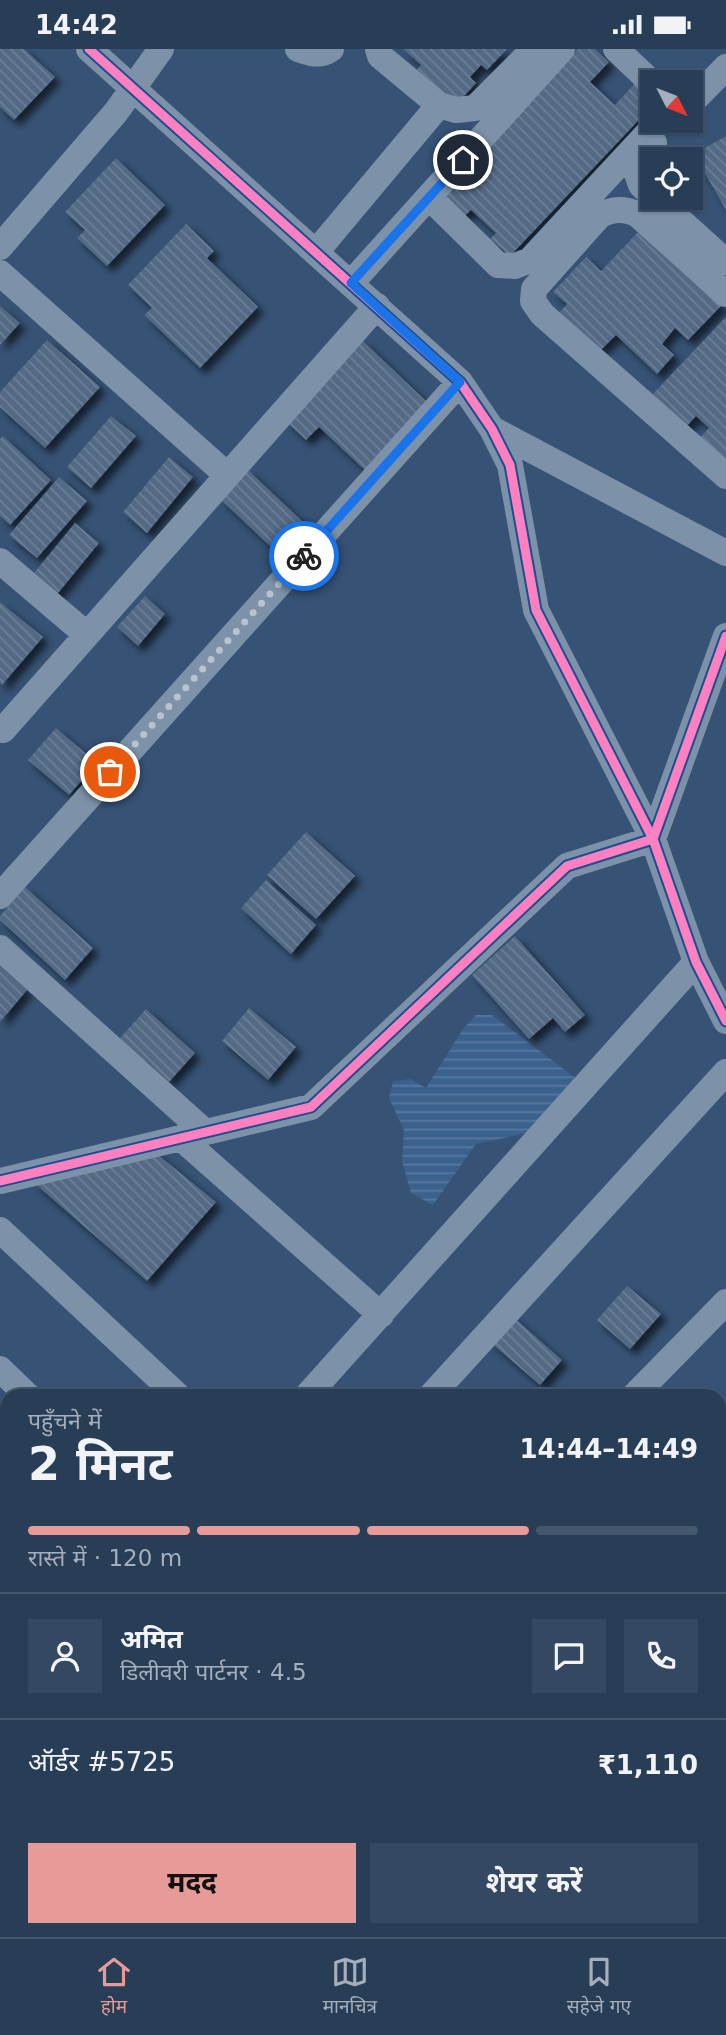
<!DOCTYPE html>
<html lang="hi">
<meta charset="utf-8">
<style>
:root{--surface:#283e57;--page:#344961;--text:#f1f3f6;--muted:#a5aeba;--line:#44576d;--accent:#e69b98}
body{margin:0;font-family:"DejaVu Sans","Noto Sans Devanagari",sans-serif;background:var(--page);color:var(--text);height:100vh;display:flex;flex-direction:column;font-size:26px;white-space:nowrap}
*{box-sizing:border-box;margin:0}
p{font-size:23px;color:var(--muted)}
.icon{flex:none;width:38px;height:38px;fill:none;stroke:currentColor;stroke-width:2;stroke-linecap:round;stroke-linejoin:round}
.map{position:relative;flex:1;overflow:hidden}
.drawer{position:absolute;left:0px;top:1340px;width:726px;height:548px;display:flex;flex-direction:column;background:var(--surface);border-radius:21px 21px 0 0;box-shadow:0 2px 5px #0004,0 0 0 2px var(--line)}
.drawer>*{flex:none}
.needle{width:46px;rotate:132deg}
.buttons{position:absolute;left:640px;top:21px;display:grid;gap:14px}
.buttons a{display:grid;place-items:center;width:63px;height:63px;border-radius:0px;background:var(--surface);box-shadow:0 2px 5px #0004,0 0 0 2px var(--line);font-size:35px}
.pin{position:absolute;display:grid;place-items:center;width:60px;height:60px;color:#fff;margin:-30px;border:4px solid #fff;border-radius:50%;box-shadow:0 2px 7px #0007}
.courier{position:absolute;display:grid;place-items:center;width:70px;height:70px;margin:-35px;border:5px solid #1a73e8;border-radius:50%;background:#fff;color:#222;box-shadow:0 2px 9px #0007}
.head em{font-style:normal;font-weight:700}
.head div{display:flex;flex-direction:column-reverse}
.head{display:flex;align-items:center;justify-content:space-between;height:119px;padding:0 28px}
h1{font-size:46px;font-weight:700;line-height:52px}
.bar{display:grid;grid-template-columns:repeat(4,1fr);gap:10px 7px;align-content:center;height:84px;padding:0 28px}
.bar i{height:9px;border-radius:5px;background:var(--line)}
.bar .active{background:var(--accent)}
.bar p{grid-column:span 4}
.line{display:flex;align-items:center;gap:18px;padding:0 28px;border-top:2px solid var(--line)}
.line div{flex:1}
.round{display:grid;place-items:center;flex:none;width:74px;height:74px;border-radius:0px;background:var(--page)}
.cta{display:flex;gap:14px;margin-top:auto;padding:14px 28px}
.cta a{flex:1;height:80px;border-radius:0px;background:var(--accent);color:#111;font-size:28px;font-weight:700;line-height:80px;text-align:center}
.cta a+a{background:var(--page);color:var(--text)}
.status{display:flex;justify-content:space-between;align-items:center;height:49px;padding:0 35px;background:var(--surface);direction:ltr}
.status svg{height:19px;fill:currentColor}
.tabs{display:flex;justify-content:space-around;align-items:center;height:98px;border-top:2px solid var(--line);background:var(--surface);font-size:19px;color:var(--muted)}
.tabs a{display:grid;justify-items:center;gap:4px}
.tabs .active{color:var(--accent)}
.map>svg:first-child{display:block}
</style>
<div class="status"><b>14:42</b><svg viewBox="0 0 49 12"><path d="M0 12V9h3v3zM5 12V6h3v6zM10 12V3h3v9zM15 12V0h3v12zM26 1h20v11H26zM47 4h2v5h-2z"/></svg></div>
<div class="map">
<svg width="726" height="1888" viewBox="0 0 726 1888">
<defs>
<pattern id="water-rules" width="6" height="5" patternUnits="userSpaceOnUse" patternTransform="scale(1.75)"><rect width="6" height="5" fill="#3b618d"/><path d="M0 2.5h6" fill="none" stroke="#58799e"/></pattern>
<pattern id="building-back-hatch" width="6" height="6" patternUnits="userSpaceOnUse" patternTransform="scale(1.75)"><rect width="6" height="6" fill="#526984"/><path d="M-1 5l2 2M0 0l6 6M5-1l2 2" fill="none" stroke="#6c8096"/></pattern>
<filter id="shadow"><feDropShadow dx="6" dy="6" stdDeviation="3.5" flood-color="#0009"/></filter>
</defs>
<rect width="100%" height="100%" fill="#365274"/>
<path fill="url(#water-rules)" d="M476 966H492L585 1036 527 1084 476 1095 433 1156 411 1144 402 1112 404 1081 389 1049 393 1032 410 1030 426 1039 463 980Z"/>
<path fill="url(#building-back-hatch)" filter="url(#shadow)" d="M0 0H24L55 28 14 71 0 58Z
M403 0H507L487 21 481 16 470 28 476 34 454 58 415 23 421 16Z
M578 0H595L609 13 590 33 615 56 639 30 653 43V56L510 207 490 190 496 184 471 161 462 169 442 151Z
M726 87V161L694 105Z
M116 109 165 156 107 217 77 189 85 181 65 163Z
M186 175 214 202 207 209 258 258 200 319 144 266 152 259 128 236Z
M641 180 722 256 688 291 675 279 662 295 674 306 657 325 616 286 600 302 559 264 567 255 553 243 586 208 601 222Z
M0 257 20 274 0 296Z
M726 268V419L697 392 709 379 696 367 684 380 650 348Z
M47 291 100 338 45 399 0 358V343Z
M362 291 430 356 367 423 319 378 306 391 286 372Z
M111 367 136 387 91 439 67 418Z
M3 387 51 431 10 476 0 467V390Z
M169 408 193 428 147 484 123 463Z
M248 421 317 486 289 515 220 450Z
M59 428 87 452 37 509 9 486Z
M75 474 99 494 54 549 30 529Z
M145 547 165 565 138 597 117 578Z
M0 553 43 588 2 636 0 634Z
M56 679 97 714 69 746 28 711Z
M306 783 355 827 316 870 267 826Z
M266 831 316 876 291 905 241 859Z
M25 838 93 899 65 931 0 871V867Z
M515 887 585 966 565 983 553 969 529 990 472 926Z
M0 917 27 941 0 973Z
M249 959 296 998 268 1031 222 992Z
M146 960 195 1004 169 1033 146 1012 139 1021 113 997Z
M152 1101 216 1153 147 1232 33 1133Z
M627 1237 661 1265 630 1300 597 1271Z
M511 1266 562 1311 540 1336 489 1292Z
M495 1881H556L550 1888H503Z"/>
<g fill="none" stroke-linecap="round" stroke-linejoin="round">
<path stroke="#7d92a8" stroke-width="26" d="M89 0 460 333 492 380 510 416 536 561 653 790 696 913 726 972
M298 0C309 4 320 8 331 0
M378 0 380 7 439 56 456 61 475 59 534 0
M616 0 653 35
M691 54 726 18
M653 147 641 136 636 122 642 106 654 94
M429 148 498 216 515 217 530 211 659 72
M655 149 726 213
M0 198 116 63 161 0
M316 203 439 56
M0 224 227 426
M351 234 562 0
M726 245 637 165C623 159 614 160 600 166L534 240 533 252 542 265 726 427
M492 380 726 504
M0 512 86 585
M3 681 377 257
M0 847 460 333
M0 899 205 1083
M181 1089 381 1266
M0 1132 311 1058 567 817 653 790 726 587
M0 1181 177 1346
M0 1320 29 1348
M306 1348 696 913
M430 1348 726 1023
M633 1348 726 1253
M719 1381 726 1374
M0 1485 7 1477
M719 1593 726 1585
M0 1628 7 1634
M0 1679 7 1672
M0 1816 7 1808
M719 1816 726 1809
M591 1881 598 1888
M125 1888 131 1881
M338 1888 344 1881
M564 1888 570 1881
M652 1888 659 1881"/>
<g stroke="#1b4f8f" stroke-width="13">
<path id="cycleway" d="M89 0 460 333 492 380 510 416 536 561 653 790 696 913 726 972
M0 1132 311 1058 567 817 653 790 726 587"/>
</g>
<use href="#cycleway" stroke="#ff80c0" stroke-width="9"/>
</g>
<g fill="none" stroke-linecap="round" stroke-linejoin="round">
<path stroke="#b9c2ce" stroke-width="7" stroke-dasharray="0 12.6" d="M110 723 304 507"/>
<path stroke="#1a73e8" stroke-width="9" d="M304 507 460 333 351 234 463 111"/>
</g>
</svg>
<div class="buttons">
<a><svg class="needle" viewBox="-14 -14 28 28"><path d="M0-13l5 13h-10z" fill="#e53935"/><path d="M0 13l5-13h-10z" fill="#a5aeba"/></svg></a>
<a><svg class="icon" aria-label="locate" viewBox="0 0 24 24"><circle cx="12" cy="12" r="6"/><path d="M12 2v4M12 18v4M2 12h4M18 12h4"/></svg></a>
</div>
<div class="pin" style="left:110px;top:723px;background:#ea580c"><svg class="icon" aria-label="bag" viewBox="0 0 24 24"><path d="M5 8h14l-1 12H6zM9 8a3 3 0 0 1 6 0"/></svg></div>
<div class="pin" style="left:463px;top:111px;background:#1f2937"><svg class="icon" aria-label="home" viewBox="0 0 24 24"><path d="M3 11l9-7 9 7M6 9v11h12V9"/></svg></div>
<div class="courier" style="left:304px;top:507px"><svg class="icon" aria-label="bike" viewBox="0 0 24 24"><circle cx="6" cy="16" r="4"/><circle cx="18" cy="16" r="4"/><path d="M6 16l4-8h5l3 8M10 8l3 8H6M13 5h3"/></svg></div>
<section class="drawer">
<div class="head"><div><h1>2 मिनट</h1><p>पहुँचने में</p></div><em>14:44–14:49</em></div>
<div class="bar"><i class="active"></i><i class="active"></i><i class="active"></i><i></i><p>रास्ते में · 120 m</p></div>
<div class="line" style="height:126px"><a class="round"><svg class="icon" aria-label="person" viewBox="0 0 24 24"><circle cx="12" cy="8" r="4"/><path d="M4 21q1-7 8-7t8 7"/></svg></a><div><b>अमित</b><p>डिलीवरी पार्टनर · 4.5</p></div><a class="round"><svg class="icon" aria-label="chat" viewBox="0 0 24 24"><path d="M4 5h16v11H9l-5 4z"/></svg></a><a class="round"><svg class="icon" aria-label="phone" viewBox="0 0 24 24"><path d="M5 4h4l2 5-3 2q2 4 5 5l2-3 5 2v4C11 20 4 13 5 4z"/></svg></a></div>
<div class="line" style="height:91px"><div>ऑर्डर #5725</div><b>₹1,110</b></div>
<div class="cta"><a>मदद</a><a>शेयर करें</a></div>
</section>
</div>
<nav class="tabs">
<a class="active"><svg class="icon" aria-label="home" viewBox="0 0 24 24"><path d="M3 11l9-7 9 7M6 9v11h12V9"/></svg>होम</a>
<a><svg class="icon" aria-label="map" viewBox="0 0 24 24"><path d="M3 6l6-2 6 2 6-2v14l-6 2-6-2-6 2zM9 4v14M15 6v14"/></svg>मानचित्र</a>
<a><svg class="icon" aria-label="saved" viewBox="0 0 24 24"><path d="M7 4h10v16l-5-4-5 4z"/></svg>सहेजे गए</a>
</nav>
